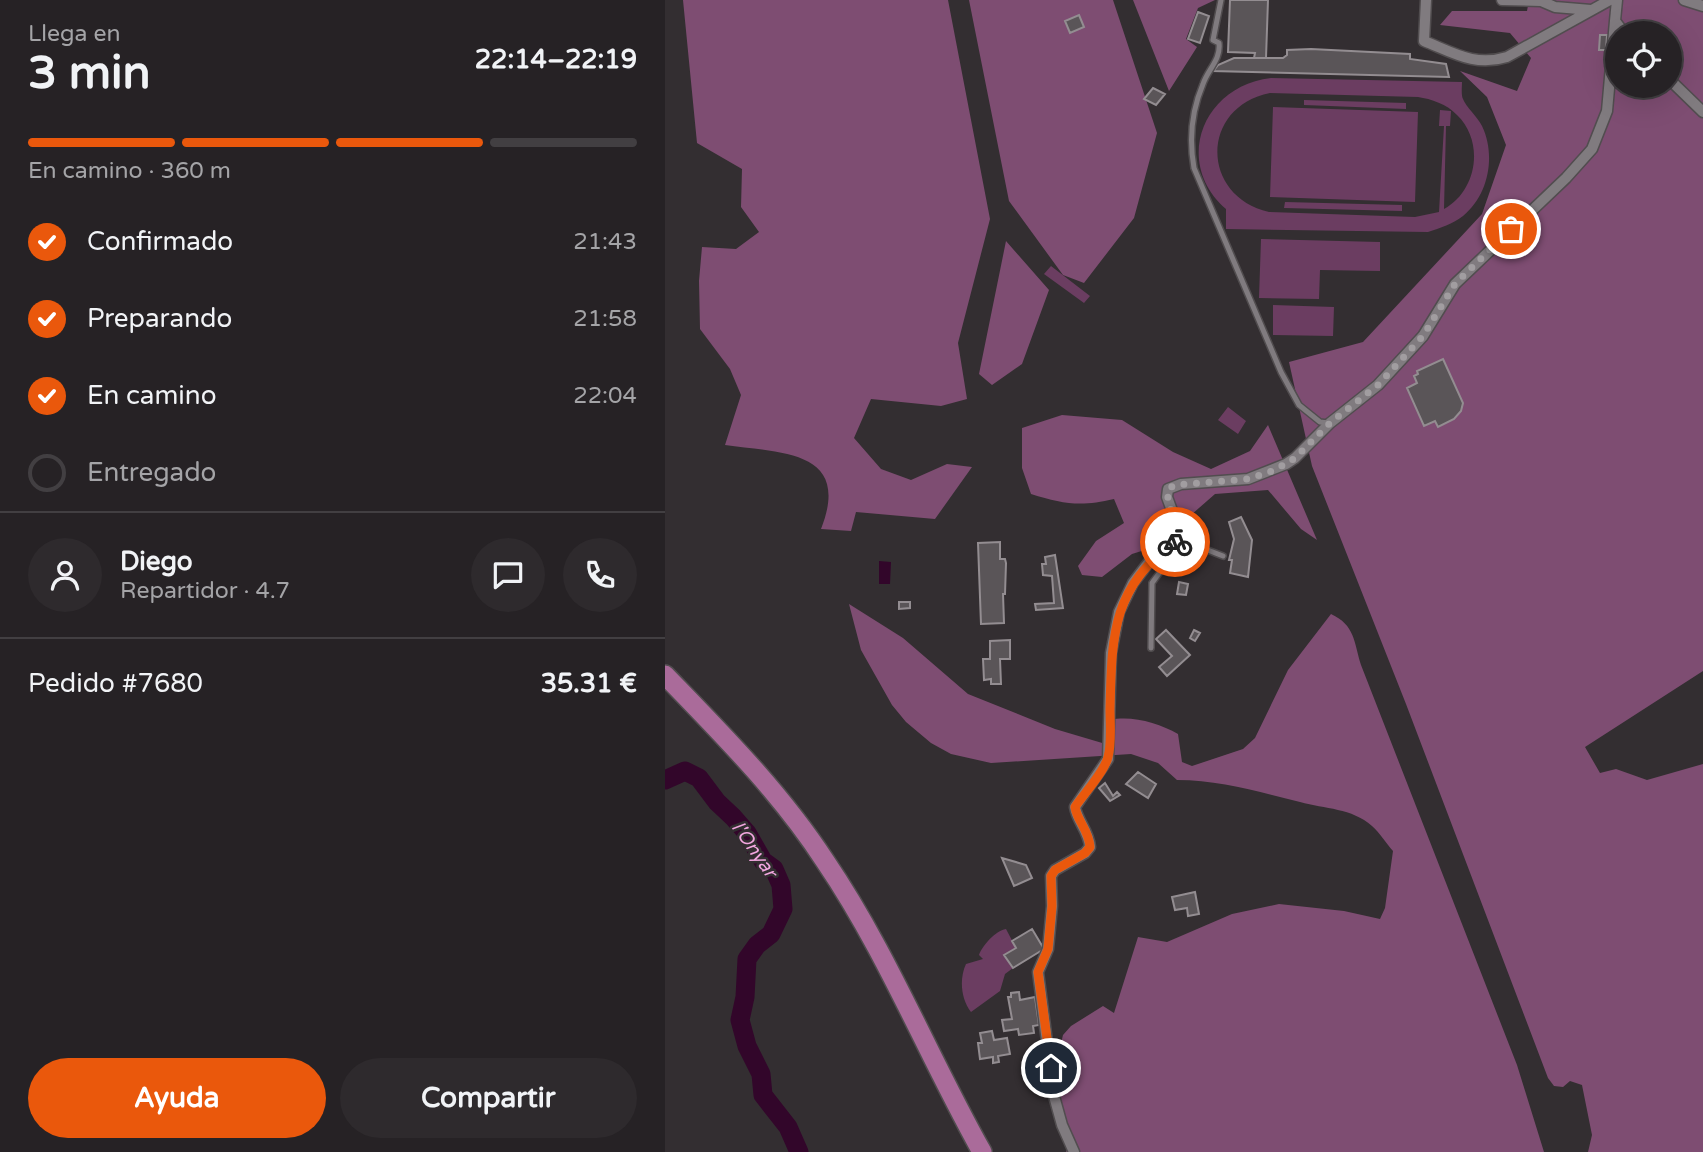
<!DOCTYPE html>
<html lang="es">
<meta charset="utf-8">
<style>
:root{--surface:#262225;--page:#2e2a2d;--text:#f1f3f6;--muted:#a4a4a7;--line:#423f42;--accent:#ea580c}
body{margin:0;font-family:"Varela Round",sans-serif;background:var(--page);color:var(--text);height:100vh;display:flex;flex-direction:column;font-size:26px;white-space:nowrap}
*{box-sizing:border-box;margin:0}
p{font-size:23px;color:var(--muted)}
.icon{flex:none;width:38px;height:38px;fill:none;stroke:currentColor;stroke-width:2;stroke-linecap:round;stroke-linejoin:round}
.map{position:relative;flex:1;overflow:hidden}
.details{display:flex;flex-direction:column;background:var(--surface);width:665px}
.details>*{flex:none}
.buttons{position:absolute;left:940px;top:21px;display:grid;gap:14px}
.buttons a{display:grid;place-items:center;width:77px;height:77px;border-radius:50%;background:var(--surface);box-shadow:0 7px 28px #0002,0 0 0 2px var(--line);font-size:35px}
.pin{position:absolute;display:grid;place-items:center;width:60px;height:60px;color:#fff;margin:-30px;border:4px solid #fff;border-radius:50%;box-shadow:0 2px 7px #0007}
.courier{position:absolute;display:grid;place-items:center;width:70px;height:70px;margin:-35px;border:5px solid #ea580c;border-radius:50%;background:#fff;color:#222;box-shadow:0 2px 9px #0007}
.overview em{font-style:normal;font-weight:700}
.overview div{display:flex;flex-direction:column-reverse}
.overview{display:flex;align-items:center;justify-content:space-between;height:119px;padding:0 28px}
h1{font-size:46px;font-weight:700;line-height:52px}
.bar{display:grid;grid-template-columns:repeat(4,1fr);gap:10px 7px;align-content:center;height:84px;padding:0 28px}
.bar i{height:9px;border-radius:5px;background:var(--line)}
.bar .current{background:var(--accent)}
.bar p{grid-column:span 4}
.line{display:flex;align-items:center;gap:18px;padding:0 28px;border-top:2px solid var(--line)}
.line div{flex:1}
.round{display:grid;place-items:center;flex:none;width:74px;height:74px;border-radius:37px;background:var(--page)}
ol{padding:0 28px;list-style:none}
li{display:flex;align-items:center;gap:21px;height:77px}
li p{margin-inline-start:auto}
li .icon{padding:7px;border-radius:50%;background:var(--accent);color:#fff;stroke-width:4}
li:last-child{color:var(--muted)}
li i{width:38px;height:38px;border:4px solid var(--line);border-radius:50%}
.action{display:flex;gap:14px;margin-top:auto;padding:14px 28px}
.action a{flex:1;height:80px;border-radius:42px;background:var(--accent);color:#fff;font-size:28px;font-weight:700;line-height:80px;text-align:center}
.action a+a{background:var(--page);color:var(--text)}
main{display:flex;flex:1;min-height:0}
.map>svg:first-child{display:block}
</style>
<main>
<section class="details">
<div class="overview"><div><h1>3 min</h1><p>Llega en</p></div><em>22:14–22:19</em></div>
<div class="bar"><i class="current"></i><i class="current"></i><i class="current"></i><i></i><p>En camino · 360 m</p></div>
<ol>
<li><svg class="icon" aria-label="check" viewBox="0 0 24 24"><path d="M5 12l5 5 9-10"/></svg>Confirmado<p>21:43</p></li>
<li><svg class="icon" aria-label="check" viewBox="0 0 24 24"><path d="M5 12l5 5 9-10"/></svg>Preparando<p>21:58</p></li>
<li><svg class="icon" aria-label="check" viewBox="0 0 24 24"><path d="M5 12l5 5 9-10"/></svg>En camino<p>22:04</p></li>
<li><i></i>Entregado</li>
</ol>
<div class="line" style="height:126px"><a class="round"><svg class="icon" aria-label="person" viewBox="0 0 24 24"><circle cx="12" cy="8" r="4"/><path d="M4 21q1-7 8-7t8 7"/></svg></a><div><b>Diego</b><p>Repartidor · 4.7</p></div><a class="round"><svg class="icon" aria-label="chat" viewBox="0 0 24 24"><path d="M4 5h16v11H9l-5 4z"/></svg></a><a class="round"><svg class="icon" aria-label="phone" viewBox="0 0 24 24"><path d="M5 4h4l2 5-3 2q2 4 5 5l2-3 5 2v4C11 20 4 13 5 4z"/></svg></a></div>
<div class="line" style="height:91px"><div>Pedido #7680</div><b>35.31 €</b></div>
<div class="action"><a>Ayuda</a><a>Compartir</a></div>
</section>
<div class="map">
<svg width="1038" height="1152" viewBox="0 0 1038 1152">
<rect width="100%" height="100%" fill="#332e31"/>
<path fill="#6b3d61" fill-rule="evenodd" d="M606 78 797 82C797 87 796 95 798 99 801 107 812 116 817 126 831 155 824 195 798 216 788 224 775 228 763 232L561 229V209C508 163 537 86 606 78ZM605 93 753 97C766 99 782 104 792 115 820 142 812 191 779 209L781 126H785L786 111 775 110 774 126H779L774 212 750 217 604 212C535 196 535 107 605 93Z
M639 100 741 103V109L639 105Z
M608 107 753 112 750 202 605 197Z
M620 202 737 205V211L619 208Z
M596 239 715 242V271L655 270 654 299 594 298Z
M386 266 425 296 419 303 379 274Z
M608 305 669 307 668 336 608 335Z
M563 407 581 421 573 434 553 420Z
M341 929 351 948 340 955 348 968 340 974 335 991 306 1012C296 999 294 979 301 964L318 959 314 955C318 945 330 931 341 929Z"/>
<path fill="#7e4d72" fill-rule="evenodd" d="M18 0H283L325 219 293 343 302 399 276 406 206 399 189 438 216 469 246 480 282 464 307 467 270 519 191 512 186 531 156 529C187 450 116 453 60 445L76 395 65 369 35 329 34 281 37 247 71 249 94 232 76 207 77 169 32 143Z
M304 0H448L492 133 469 218 419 283 398 275 344 201Z
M468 0H550L533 8 521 39 532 47 504 91Z
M864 0H1038V671L920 747 935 773 951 769 982 780 1038 764V1152H923L927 1135 917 1085 905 1081 898 1087 889 1086 883 1078 741 704 647 466 624 362 698 342 817 214 841 145 822 97 795 71 852 91 866 58 845 33 775 25 787 11H862ZM952 33H1004V86H952Z
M341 241 384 290 357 364 327 385 314 374Z
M397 415 457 420 508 452 546 469 585 451 603 425 652 540 636 529 603 490 550 494 502 536 483 549 467 554 437 577 417 575 413 566 431 541 459 523 449 499C416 507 398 504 366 494L357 468V428Z
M184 604 238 638 303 694 390 729 444 745 445 720C466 715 494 723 513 734L517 762 527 766 578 749 590 738 623 670 666 614C690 625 689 642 696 665L852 1065 879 1152H401L405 1143 389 1096 395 1047 398 1035 406 1026 438 1006 449 1013 473 937 502 942 567 914 614 904 679 911 715 919 720 908 728 851C721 843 715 833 707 826 687 808 660 809 635 802 594 792 555 780 512 780L493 763 466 754 326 763 286 754 266 743 241 722 227 705 196 650Z"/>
<path fill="#32062a" d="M214 561 226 562 225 584H214Z"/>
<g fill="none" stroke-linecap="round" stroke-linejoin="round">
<path stroke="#32062a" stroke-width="19" d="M0 780 20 771 34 778 52 802 68 817 82 833 98 861 109 869 116 885 118 909 106 934 92 945 82 959 80 997 75 1020 82 1046 96 1074 98 1095 123 1127 134 1152"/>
</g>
<path fill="#5a5558" stroke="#938d91" stroke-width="2" d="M565 0H603L601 58H589L590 53 563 52Z
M533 12 544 16 535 43 523 39Z
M414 15 419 27 405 33 400 21Z
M935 35H942L941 50H934Z
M646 49 745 54V59L781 64 784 77 548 71 553 65 569 58H618L622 55V50Z
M488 88 500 94 491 105 479 99Z
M778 359 798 403 796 411 789 419 773 427 770 421 759 426 742 388 752 383 749 376 753 374 752 371Z
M576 517 587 540 583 577 565 573 567 560H564L569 539 564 522Z
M335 542V559H340L341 563 340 594H338L339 623 316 624 313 543Z
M390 555 398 608 371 610 370 604 389 603 387 576 378 575 377 564H381L380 557Z
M514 582 523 584 521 595 512 594Z
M234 602H245V608L234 609Z
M501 630 525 655 502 676 494 667 507 656 491 639Z
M529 630 535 633 530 641 525 638Z
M345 640V659H335L336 684H326V679L319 680 318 659H325V641Z
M473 772 491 784 483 798 461 784Z
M440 783 448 796 452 792 455 795 445 801 434 788Z
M337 858 361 865 367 878 349 886Z
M530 892 534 914 523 916 522 908 510 910 507 897Z
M367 929 379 949 348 968 339 955 351 948 347 941Z
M354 992 355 1000 370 997 374 1025 368 1026 369 1033 354 1035 353 1029 339 1031 337 1020 347 1019 343 997H346V993Z
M327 1031 329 1040 342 1038 345 1054 333 1056 334 1062 328 1063V1057L315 1059 313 1043H317L315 1033Z"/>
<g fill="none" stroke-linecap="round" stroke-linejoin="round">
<g stroke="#514d4f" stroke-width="8">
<path id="lane" d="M556 0 548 40 554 43C556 60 543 69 538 84 527 110 524 140 529 168L616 372 634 405 655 422 663 423
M517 540 558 556
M486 648 487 583 517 542"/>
</g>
<g stroke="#514d4f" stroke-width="13">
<path id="street" d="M761 0 759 41C789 53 810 67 842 57L945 0
M837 0 876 1 890 7 926 10
M952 0 950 21 959 33
M1019 0 1038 6
M1004 79 1038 112
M409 1152 397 1125 389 1096 373 972 383 949 387 906 386 876 390 870 420 853 425 847C424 831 412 821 410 807L443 759 446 653 454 612 468 583 487 558 517 538 502 497 503 489 516 484 583 479 621 464 630 458 665 423 713 385 758 336 790 284 901 178 927 149 942 111 950 21"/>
</g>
<g stroke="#514d4f" stroke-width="22">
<path id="highway" d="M0 675C57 734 115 792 160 861 222 952 263 1056 317 1152"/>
</g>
<use href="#lane" stroke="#807b7f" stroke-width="5"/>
<use href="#street" stroke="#807b7f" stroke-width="10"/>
<use href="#highway" stroke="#aa6b9a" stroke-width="19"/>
</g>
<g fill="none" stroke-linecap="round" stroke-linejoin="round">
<path stroke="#a19da0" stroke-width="7" stroke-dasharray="0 12.6" d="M510 542 517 535C511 520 501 506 503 489L510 485 583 479 610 470 630 458 665 423 713 385 758 336 790 284 846 229"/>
<path stroke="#ea580c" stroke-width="9" d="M386 1068 373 972 383 949 387 906 386 876 390 870 420 853 425 847C424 830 412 821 410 807 419 794 440 771 443 757 447 743 445 724 445 709 447 638 446 587 510 542"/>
</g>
<g text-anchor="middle" stroke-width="5" stroke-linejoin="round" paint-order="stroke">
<g font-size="19" font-style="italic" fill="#f2a6df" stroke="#332e31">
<text transform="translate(90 849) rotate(55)" y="7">l'Onyar</text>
</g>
</g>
</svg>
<div class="buttons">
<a><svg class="icon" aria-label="locate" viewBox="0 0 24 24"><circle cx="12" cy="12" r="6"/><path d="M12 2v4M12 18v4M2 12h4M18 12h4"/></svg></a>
</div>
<div class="pin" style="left:846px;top:229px;background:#ea580c"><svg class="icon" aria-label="bag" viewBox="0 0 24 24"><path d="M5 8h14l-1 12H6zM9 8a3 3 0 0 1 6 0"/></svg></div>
<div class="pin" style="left:386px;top:1068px;background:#1f2937"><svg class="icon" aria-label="home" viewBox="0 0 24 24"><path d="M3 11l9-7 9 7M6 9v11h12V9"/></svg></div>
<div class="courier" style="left:510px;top:542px"><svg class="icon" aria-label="bike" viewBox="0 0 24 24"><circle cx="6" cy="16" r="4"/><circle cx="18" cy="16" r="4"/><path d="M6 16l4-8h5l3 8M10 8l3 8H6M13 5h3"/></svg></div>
</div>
</main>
